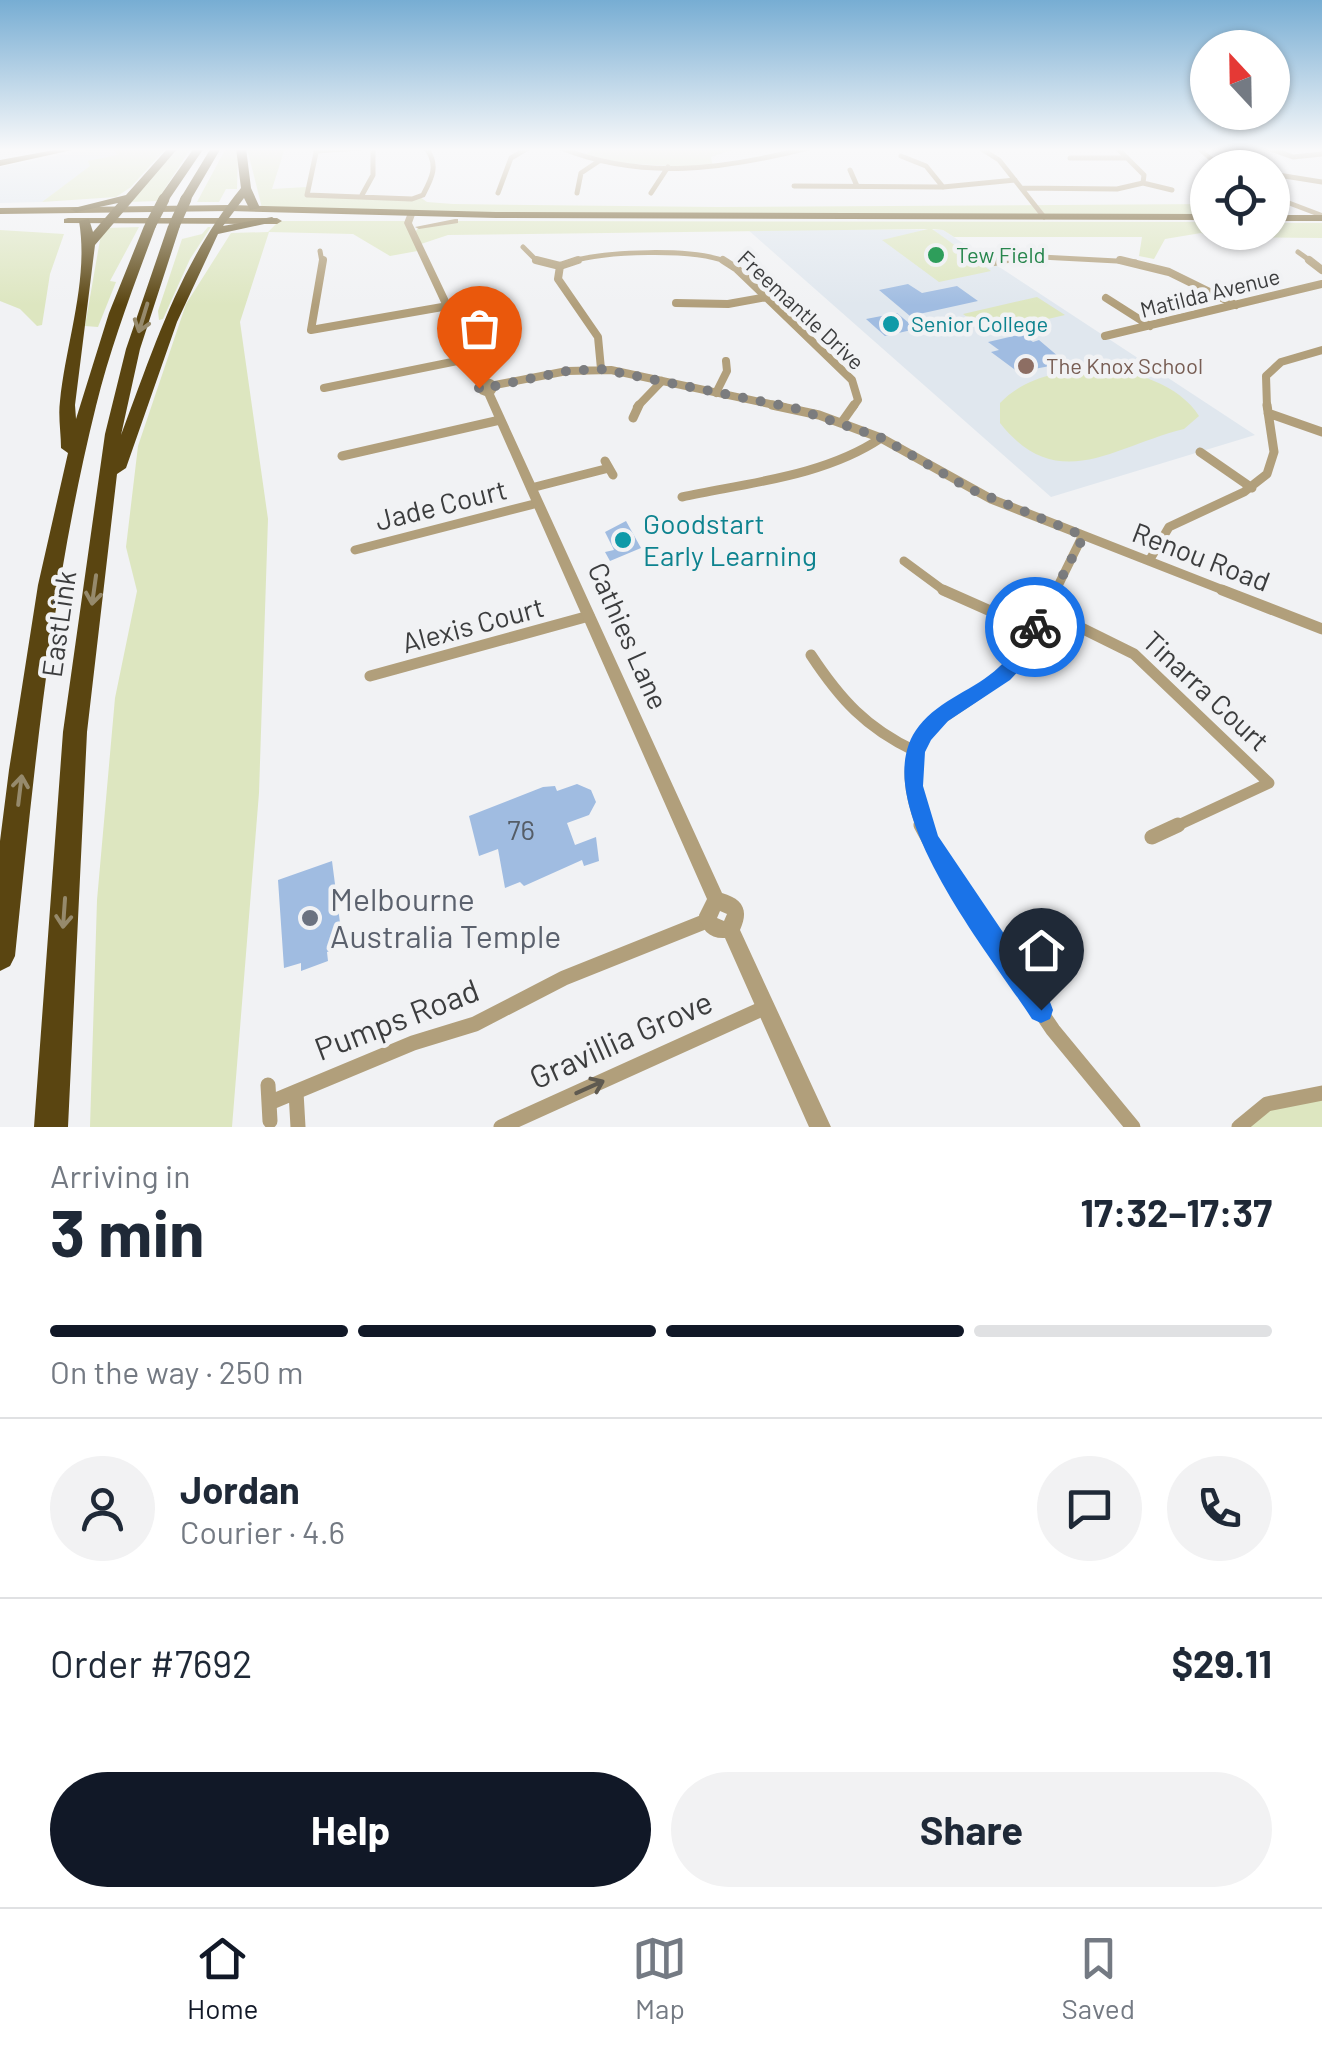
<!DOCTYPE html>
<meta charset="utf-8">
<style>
:root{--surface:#fff;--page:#f2f2f3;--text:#1f2937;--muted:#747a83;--line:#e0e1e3;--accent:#111827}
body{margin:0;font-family:Barlow,sans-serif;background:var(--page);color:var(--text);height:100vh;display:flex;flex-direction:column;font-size:38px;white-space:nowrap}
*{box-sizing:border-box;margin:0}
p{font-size:32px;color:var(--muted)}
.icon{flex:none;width:55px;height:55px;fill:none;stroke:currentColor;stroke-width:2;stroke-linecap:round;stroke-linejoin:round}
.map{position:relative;height:1127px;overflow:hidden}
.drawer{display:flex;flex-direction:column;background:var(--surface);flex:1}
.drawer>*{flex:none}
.needle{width:65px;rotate:338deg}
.controls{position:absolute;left:1190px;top:30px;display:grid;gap:20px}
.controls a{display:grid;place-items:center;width:100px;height:100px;border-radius:50%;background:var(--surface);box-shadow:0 2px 8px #0004;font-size:50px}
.pin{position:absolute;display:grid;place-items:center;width:85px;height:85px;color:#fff;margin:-102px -42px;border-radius:50% 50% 50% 0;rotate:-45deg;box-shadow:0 0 10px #0007}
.pin .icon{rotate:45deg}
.courier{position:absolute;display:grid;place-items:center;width:100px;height:100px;margin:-50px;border:8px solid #1a73e8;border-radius:50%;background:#fff;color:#222;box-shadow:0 2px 12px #0007}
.head em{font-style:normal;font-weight:700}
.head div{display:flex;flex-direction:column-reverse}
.head{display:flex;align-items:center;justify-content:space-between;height:170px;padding:0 50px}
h1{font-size:65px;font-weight:700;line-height:75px}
.bar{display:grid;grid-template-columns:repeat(4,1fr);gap:15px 10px;align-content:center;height:120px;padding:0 50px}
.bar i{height:12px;border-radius:8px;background:var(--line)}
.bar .on{background:var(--accent)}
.bar p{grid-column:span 4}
.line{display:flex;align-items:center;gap:25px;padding:0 50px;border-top:2px solid var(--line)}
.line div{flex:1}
.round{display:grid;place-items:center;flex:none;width:105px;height:105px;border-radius:52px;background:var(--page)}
.action{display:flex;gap:20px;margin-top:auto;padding:20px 50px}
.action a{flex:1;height:115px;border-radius:60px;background:var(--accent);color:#fff;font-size:40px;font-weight:700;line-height:115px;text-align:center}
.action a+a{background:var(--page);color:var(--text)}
.tabs{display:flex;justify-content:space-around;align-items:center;height:140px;border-top:2px solid var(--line);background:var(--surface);font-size:28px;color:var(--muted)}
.tabs a{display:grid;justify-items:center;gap:5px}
.tabs .on{color:var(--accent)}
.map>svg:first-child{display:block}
</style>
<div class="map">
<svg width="1322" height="1127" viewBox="0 0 1322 1127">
<rect width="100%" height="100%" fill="#f1f2f4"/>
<path fill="#e0e7ee" d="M96 148H113L118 155 88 162 91 166 42 202 0 203V167Z
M747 229 943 230 1255 435 1051 497Z"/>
<path fill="#dde6c0" d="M113 148H166L131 187 116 197 42 202 90 166 88 161 117 155Z
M176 148H191L157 201 129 202Z
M226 148H238L237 189H226L219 202H197Z
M247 148H285L272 189 307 187 306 194 420 197 427 202 453 204 717 207 1207 204V217L496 215 262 208Z
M596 148H738L711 157 713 168 616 163 582 156Z
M279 221H407L415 232 419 227 455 221 1207 222 1208 232H1272L1273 223H1322V238L1210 237 1201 233 1165 239 1154 259 1139 256 1142 237H954L943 230 932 229 991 271 939 282 882 240 928 229 448 235 421 244 423 250 390 256 353 234 269 232 240 322 268 519 259 793 232 1127H90L97 900 115 698 137 591 126 547 138 446 186 304 231 233 268 232Z
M139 227 110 281 116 282 98 327 85 326 101 234 106 228Z
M208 227H211L190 259 163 319 159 320 158 311 182 239 202 234Z
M0 230 64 234 50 274 42 325 37 326 20 309 0 301Z
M1037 297 1065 315 989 333 963 314Z
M1097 369C1132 369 1180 385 1199 416L1184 429C1114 446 1058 496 1000 423V403C1025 377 1062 370 1097 369Z
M1322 1093V1127H1239L1250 1114Z"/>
<path fill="#a0bce1" d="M908 284 922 293 957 286 978 301 910 316 879 290Z
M897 313 916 329 885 336 866 319Z
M1022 334 1033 342 1039 340 1066 363 1018 372 991 352 999 350 988 342Z
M626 521 641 548 610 561 605 552 614 550 605 532Z
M577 784 591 790 596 802 589 815 567 823 575 845 596 837 599 861 584 866 582 860 524 886 520 882 505 888 498 849 479 856 469 816 543 787 555 786 557 791Z
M332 861 343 946 327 952 328 961 301 971V963L284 968 278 880Z"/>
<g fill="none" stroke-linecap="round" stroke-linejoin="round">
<path stroke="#b19f7b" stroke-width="5" d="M317 148 307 195 412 199 423 195C432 178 439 165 426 148
M561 148C643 181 725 169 808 148
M980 148 999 160 1044 217
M1268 148 1293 157 1322 154
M316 151 360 148
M901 156 926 166 943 187
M1070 158H1126
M850 170 857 186
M1272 174 1322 182
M1143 183 1172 190
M794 186 943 187 1015 180
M1022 188 1117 189 1143 183 1144 175 1117 148
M498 193 511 158 528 148
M577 193 581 173 599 161
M651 193 668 167
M362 195 373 175V148
M523 247 536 260 546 262
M320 251 322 262
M1298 252 1312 262
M570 262C604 251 693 248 727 262
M994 262 1041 257 1136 262"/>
<path stroke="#b19f7b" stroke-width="8" d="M323 260 311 330 448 306
M536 260 560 266
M578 260 560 266 558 279 598 337 601 369
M723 260 737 269 852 380 858 400 853 407
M1120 260 1169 272 1236 305
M1309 260 1322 270
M994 262 1002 260
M1106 298 1150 326
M676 303 728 304 767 297
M1105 336 1322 284
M495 385 567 371 611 370 784 407
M324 388 472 358
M716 393 727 371 726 361
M637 407 662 381
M1267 407 1266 376 1281 362 1322 350"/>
<path stroke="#b19f7b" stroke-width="9" d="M772 405 819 415 881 438 991 499 1228 592
M1268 413 1322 432
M633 418 639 405
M842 422 854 405
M1200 452 1252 488
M342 456 500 420
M605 461 613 475
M531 488 609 468
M682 497C747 483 825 476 881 438
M355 550 538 503
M904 561 946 592
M1149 561 1169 527 1244 492 1267 474 1274 452 1267 405
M1055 592 1083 535"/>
<path stroke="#b19f7b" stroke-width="11" d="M943 590 1033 630
M1222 590 1322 629
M1045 610 1134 654 1269 783 1172 828
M811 655C840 699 866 728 915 751
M370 676 589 616
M922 828C884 727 943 726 1002 676 1028 654 1042 619 1056 590"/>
<path stroke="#b19f7b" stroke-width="15" d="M921 825 946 871 1053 1030 1133 1127
M1152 837 1178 825
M268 1085 270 1121
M296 1092 298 1127
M269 1103 413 1043 475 1024 564 978 709 920
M501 1127 766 1007
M1239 1127 1267 1104 1322 1093"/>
<path fill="#b19f7b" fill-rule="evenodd" d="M1195 148H1201L1226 168H1218Z
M1272 194 1322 213V218L1272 199Z
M409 210 416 212 412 223 486 378C496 379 501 386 494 394L722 893C743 899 749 910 740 930L831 1127H809L725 938C710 939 701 930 699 915L707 899 485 396 480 394 476 389 478 382 404 223ZM720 911 727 914 724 921 717 918Z
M455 219H458V223L419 229 415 227Z"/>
<path fill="#745b21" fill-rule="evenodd" d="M65 148H81L0 166V160Z"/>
<path fill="#675019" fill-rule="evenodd" d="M230 205 496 212 1208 214V220L496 218 230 211 0 214V208Z
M1272 215H1322V221H1272Z
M68 218H277L282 221 277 224 64 223V219Z"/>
<path fill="#5a4511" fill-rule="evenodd" d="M168 148H178L95 245 75 405 76 419 109 313 144 226 150 222 156 226C134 285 111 345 96 406 51 587 34 772 15 956L10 966 0 971V841L9 770 38 585 68 453 61 448C61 433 58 416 60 401 66 342 89 280 79 221L89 219 93 232 118 203 76 212 70 209 126 195Z
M194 148H204L168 201H160L158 199Z
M211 148H221L190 201H182L180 199Z
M236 148H246L251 188 260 208 250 210 244 198 223 226 272 217 278 221 218 234 177 322 126 468 117 474 87 732 68 1127H34L63 732 105 434 126 349 168 226 174 222 180 226 140 349 121 435C155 345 180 263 241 188Z"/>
<path stroke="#5a4511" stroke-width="11" d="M150 226 164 199
M174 226 186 199"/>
</g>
<defs><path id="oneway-shaft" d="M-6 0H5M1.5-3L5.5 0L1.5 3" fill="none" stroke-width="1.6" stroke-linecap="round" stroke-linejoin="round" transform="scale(2.5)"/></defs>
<g stroke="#968a6c">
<use href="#oneway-shaft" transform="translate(143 318) rotate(107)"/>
<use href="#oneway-shaft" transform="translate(94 590) rotate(98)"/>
<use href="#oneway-shaft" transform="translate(20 790) rotate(-83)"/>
<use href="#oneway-shaft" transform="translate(64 913) rotate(94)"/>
</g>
<use stroke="#5f5a50" href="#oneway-shaft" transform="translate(590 1087) rotate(-24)"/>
<linearGradient id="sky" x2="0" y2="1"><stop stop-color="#77add3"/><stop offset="0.49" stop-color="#f9f9fa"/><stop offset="1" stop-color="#f9f9fa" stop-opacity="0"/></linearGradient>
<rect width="1322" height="305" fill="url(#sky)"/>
<path fill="#1a73e8" d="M1035 620 1043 627 1024 665 1010 680 948 721 931 740 925 752 923 786 938 836 1050 1002 1053 1010 1050 1019 1041 1023 1032 1019C991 955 861 799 919 726 940 699 975 690 999 667 1013 655 1020 638 1028 622Z"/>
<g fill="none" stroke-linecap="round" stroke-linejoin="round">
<path stroke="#7b7c7e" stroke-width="10" stroke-dasharray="0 18" d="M479 388 484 384 495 386 567 371 601 369 794 408 882 438 970 489 1084 536 1035 627"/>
</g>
<circle fill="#2e9e5b" stroke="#f1f2f4" stroke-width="4" cx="936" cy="255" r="10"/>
<g fill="#0f9aa8" stroke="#f1f2f4" stroke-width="4">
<circle cx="891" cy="324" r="10"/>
<circle cx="623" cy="540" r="10"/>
</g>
<circle fill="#8d6e63" stroke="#f1f2f4" stroke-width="4" cx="1026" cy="366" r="10"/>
<circle fill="#6b7280" stroke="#f1f2f4" stroke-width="4" cx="310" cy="918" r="10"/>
<g text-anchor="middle" stroke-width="9" stroke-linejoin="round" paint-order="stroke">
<g font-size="22" fill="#27864d" stroke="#f1f2f4" text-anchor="start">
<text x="956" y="263">Tew Field</text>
</g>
<g font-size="22" fill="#3c3d3e" stroke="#f1f2f4">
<text transform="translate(1210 293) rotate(-14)" y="8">Matilda Avenue</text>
<text transform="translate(801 310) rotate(43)" y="8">Freemantle Drive</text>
</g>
<g font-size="22" fill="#0d838f" stroke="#f1f2f4" text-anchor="start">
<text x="911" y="332">Senior College</text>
</g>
<g font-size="22" fill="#785e54" stroke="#f1f2f4" text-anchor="start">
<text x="1046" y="374">The Knox School</text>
</g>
<g font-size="28" fill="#3c3d3e" stroke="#f1f2f4">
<text transform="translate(441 505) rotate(-14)" y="10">Jade Court</text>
<text transform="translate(1201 557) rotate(21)" y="10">Renou Road</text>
<text transform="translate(59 624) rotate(-82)" y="10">EastLink</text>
<text transform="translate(473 625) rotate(-15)" y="10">Alexis Court</text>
<text transform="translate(628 636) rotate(66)" y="10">Cathies Lane</text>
<text transform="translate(1206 691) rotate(43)" y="10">Tinarra Court</text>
</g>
<g font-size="28" fill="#0d838f" stroke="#f1f2f4" text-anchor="start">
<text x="643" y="534">Goodstart<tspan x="643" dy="32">Early Learning</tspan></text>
</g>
<g font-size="28" fill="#555d67">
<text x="521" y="840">76</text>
</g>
<g font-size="32" fill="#5b616d" stroke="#f1f2f4" text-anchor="start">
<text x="330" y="911">Melbourne<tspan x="330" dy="37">Australia Temple</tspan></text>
</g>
<g font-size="32" fill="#3c3d3e" stroke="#f1f2f4">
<text transform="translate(397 1020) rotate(-21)" y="11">Pumps Road</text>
<text transform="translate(621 1040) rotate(-24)" y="11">Gravillia Grove</text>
</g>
</g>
</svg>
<div class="controls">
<a><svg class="needle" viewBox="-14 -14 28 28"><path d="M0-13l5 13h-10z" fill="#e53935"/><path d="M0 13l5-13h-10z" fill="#747a83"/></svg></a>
<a><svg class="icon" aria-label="locate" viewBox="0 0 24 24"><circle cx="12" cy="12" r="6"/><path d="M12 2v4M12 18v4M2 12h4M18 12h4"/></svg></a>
</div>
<div class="pin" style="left:479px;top:388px;background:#ea580c"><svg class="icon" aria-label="bag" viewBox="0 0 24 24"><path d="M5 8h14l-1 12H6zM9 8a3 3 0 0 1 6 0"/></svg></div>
<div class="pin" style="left:1041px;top:1010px;background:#1f2937"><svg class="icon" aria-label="home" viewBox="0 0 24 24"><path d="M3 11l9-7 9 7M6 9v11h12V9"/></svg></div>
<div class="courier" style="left:1035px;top:627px"><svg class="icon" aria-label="bike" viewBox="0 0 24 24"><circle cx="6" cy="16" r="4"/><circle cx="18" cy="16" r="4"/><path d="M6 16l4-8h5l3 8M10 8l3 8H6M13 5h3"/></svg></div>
</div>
<section class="drawer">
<div class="head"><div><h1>3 min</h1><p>Arriving in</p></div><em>17:32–17:37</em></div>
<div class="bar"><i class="on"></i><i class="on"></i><i class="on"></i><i></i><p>On the way · 250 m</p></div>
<div class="line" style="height:180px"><a class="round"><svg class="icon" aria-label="person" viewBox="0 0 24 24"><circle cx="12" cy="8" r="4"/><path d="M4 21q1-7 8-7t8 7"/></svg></a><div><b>Jordan</b><p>Courier · 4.6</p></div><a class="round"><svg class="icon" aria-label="chat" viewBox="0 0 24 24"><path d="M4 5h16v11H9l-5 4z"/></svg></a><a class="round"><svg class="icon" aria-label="phone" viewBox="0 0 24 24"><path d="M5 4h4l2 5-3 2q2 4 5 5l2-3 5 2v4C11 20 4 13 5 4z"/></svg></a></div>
<div class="line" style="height:130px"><div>Order #7692</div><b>$29.11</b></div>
<div class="action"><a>Help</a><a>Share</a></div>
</section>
<nav class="tabs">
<a class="on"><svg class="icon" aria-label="home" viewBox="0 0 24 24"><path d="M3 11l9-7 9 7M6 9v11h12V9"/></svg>Home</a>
<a><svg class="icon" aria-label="map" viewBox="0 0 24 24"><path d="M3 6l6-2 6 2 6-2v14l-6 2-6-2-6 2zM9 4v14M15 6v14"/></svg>Map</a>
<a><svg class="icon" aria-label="saved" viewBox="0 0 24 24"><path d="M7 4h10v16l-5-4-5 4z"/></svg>Saved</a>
</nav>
